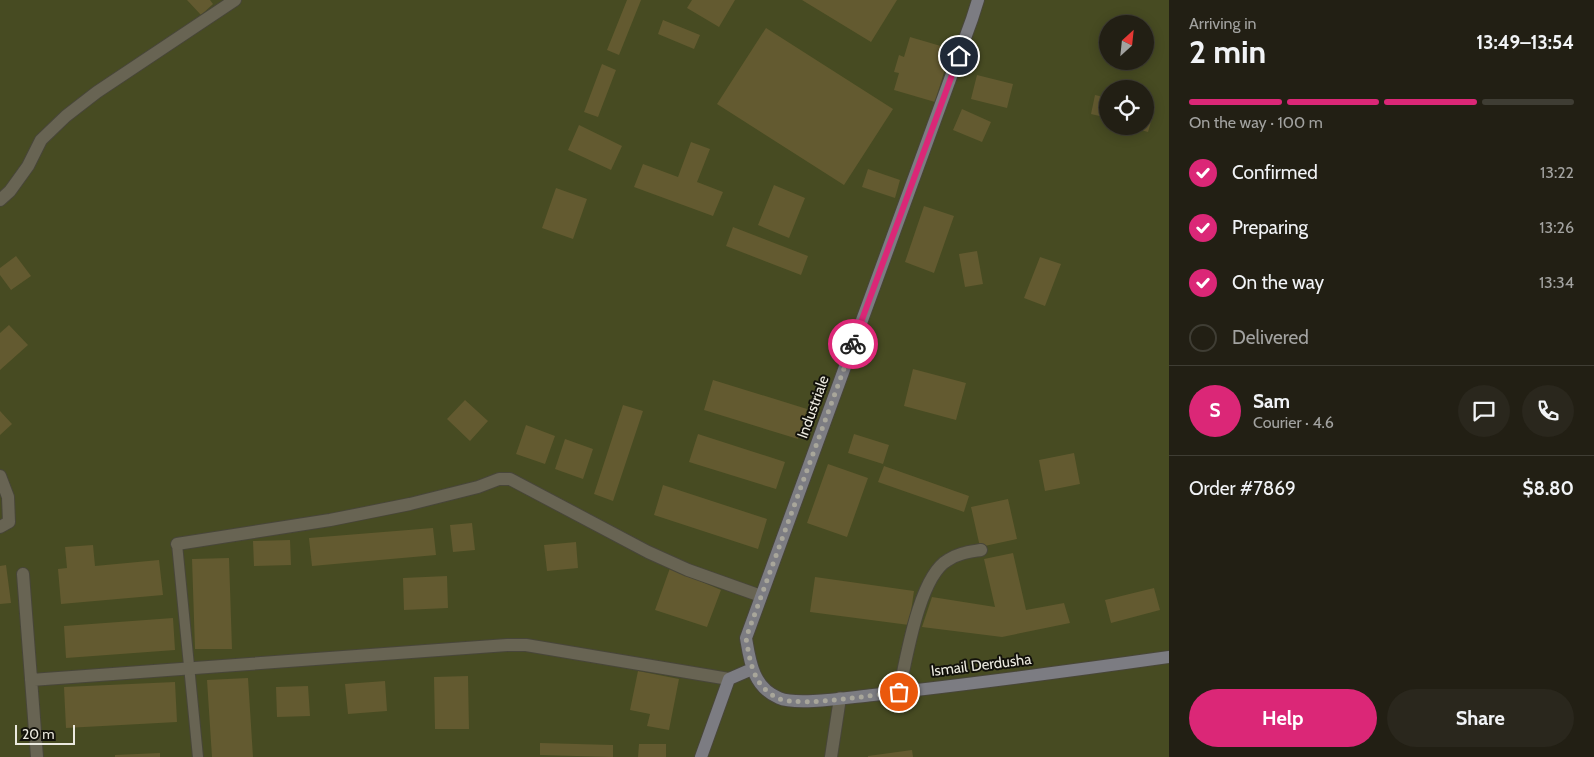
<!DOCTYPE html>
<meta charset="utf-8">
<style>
:root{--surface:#221f14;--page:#2a271d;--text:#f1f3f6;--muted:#a2a2a0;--line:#3f3d34;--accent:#db2777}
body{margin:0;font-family:Cabin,sans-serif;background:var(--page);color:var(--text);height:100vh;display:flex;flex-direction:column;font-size:19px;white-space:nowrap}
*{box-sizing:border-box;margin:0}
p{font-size:16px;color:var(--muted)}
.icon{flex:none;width:28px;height:28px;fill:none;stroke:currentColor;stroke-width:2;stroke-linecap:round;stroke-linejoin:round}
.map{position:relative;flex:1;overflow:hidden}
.side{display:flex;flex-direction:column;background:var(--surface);width:425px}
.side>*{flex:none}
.needle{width:32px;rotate:27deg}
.tools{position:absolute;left:1099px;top:15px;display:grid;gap:10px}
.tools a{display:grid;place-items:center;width:55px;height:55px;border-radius:50%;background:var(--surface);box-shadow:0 2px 12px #0003,0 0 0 1px var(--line);font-size:25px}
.scale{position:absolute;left:15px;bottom:12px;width:60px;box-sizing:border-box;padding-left:5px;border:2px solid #ebe9df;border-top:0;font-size:14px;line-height:18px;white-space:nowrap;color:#ebe9df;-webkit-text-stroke:4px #13120b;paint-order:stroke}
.pin{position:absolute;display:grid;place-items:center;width:42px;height:42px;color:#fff;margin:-21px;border:2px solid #fff;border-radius:50%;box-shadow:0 1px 5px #0007}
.courier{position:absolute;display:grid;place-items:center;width:50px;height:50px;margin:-25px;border:4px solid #db2777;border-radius:50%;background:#fff;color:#222;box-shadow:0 1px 6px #0007}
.summary em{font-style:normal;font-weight:800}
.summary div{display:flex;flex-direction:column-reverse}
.summary{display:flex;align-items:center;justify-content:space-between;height:85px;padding:0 20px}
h1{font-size:32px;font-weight:800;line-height:38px}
.bar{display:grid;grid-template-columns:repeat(4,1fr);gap:8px 5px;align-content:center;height:60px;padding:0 20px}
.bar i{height:6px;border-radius:4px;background:var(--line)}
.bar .on{background:var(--accent)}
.bar p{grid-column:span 4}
.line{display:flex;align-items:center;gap:12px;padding:0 20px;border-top:1px solid var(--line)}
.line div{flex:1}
.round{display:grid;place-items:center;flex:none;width:52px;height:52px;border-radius:26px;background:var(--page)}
ol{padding:0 20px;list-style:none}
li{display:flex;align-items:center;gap:15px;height:55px}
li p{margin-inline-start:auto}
li .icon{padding:5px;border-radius:50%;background:var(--accent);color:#fff;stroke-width:4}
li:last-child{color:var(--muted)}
li i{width:28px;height:28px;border:2px solid var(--line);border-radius:50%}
.cta{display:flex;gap:10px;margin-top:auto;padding:10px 20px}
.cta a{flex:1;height:58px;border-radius:30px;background:var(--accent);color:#fff;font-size:20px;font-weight:800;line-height:58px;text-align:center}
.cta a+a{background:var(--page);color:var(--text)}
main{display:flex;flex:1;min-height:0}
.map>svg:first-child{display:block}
</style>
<main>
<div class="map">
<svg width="1169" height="757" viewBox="0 0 1169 757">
<rect width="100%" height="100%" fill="#2d291a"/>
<path fill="#474b22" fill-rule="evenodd" d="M0 0H1169V757H0ZM1108 24H1145V61H1108ZM1108 89H1145V126H1108Z"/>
<path fill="#635a30" d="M187 0H210L213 4 201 15Z
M627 0H641L619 55 607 50Z
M692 0H735L719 27 687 8Z
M802 0H897L871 42Z
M663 20 700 35 694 49 658 34Z
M766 28 893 109 844 185 717 104Z
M910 37 951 49 935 102 894 90 899 73 894 72 899 55 904 57Z
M602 64 616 70 598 117 584 112Z
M977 75 1013 84 1007 108 971 99Z
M1095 95 1108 98V118L1091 114Z
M1145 105 1155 108 1148 132 1130 127 1145 126Z
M962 109 991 122 982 142 953 130Z
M579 125 622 146 611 170 568 150Z
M691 142 710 149 697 182 723 192 713 216 634 187 643 164 678 177Z
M868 169 900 180 895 198 862 187Z
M774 185 805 198 789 238 758 225Z
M556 188 587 199 573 239 542 228Z
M924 206 954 216 934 273 905 262Z
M733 227 808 256 801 275 726 246Z
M977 251 983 284 965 287 959 254Z
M16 256 31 276 11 290 0 275V268Z
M1040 257 1061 264 1045 306 1024 298Z
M9 325 28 345 0 370V333Z
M913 369 966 383 956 420 904 406Z
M713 380 807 409 798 439 704 410Z
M465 400 488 421 470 441 447 419Z
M623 405 643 411 613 501 594 494Z
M0 411 12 424 0 435Z
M526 425 555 436 545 464 516 454Z
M698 434 785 462 776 489 689 462Z
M854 434 889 445 883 464 848 453Z
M565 439 593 449 583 479 555 469Z
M1074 453 1080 484 1045 491 1039 460Z
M828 464 868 478 847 537 807 523Z
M884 466 969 496 964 512 878 482Z
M663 485 767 519 758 549 654 515Z
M1008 499 1017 539 980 547 971 507Z
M472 523 475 550 453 552 450 525Z
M433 528 436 555 312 566 309 538Z
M290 540 291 565 254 566 253 541Z
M576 542 578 568 547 571 544 545Z
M93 545 95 566 159 560 163 595 61 604 58 569 67 568 65 547Z
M1013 553 1026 610 1064 603 1070 623 1002 637 922 627 932 597 995 607 984 559Z
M229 558 232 649H195L192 559Z
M6 565 11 603 0 604V566Z
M670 568 721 590 707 627 655 610Z
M447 576 448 608 404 610 403 578Z
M815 577 914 591 909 625 810 612Z
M1154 588 1160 610 1111 623 1105 600Z
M173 618 175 650 66 658 64 626Z
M638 671 679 679 669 730 647 726 650 714 630 710Z
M468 676 469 729H435L434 677Z
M248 678 253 757H212L207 680Z
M385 681 387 711 348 714 345 684Z
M175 682 177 722 66 728 64 687Z
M308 686 310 716 277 717 276 687Z
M540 743 613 745V757L540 755Z
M639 744H666V757H638Z
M912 750 913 757H868V756Z
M160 753V757H115V755Z"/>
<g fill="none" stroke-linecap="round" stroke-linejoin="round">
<g stroke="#484639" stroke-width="12">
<path id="lane" d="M177 544 198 757"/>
</g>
<g stroke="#484639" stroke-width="14">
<path id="street" d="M0 200 10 191 28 166 41 140 66 116 97 92 235 0
M0 476 8 497 9 522 0 527
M177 544 330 520 410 504 478 487 499 479H510L648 552 688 570 761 596
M23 574 37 757
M31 680 507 645H526L729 679
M899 692C906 660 919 576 948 560 958 553 969 552 981 550
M831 757 840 698"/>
</g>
<g stroke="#484639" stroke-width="14">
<path id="secondary" d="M978 0 972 19 746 638C750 662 753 687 779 698 797 706 851 697 873 695 972 684 1070 671 1169 657
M701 757 729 679 752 669"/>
</g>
<use href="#lane" stroke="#686453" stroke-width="10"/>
<use href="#street" stroke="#686453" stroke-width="12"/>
<use href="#secondary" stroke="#7c7c82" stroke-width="12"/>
</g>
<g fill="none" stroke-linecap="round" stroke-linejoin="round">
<path stroke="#a8a69a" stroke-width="5" stroke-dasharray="0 9" d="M853 344 746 638C749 655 751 671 761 685 765 690 774 697 780 699 806 707 870 695 899 692"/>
<path stroke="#db2777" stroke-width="6" d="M853 344 959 56"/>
</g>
<g text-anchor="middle" stroke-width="4" stroke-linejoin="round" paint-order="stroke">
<g font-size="15" fill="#ebe9df" stroke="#13120b">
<text transform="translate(813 407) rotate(-70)" y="5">Industriale</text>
<text transform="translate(981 665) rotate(-7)" y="5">Ismail Derdusha</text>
</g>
</g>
</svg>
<div class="tools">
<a><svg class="needle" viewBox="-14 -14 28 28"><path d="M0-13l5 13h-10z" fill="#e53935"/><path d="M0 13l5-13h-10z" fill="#a2a2a0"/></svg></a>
<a><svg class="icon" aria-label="locate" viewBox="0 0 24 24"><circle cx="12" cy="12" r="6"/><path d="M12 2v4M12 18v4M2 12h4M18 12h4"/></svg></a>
</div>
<div class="scale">20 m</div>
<div class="pin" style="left:899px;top:692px;background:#ea580c"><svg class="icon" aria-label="bag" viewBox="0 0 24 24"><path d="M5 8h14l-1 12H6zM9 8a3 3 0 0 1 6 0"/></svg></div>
<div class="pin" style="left:959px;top:56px;background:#1f2937"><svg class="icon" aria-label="home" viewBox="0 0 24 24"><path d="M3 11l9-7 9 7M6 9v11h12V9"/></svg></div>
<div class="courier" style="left:853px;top:344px"><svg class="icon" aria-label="bike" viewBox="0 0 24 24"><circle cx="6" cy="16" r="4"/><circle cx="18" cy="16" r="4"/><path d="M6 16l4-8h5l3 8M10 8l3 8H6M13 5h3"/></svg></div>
</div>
<section class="side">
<div class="summary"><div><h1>2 min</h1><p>Arriving in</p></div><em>13:49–13:54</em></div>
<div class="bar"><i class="on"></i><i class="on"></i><i class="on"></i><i></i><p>On the way · 100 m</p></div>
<ol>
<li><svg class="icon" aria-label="check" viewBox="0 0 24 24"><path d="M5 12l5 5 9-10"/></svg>Confirmed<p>13:22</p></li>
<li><svg class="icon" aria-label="check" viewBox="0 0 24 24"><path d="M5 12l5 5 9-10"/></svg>Preparing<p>13:26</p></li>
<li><svg class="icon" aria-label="check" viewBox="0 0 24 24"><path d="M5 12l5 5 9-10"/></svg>On the way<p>13:34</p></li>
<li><i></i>Delivered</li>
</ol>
<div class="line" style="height:90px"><b class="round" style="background:var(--accent);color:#fff">S</b><div><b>Sam</b><p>Courier · 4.6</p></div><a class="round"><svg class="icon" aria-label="chat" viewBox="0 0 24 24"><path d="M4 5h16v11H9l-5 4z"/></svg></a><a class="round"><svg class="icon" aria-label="phone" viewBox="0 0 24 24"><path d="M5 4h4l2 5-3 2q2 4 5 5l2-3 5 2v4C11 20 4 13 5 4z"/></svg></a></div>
<div class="line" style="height:65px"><div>Order #7869</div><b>$8.80</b></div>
<div class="cta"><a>Help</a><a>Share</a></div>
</section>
</main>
